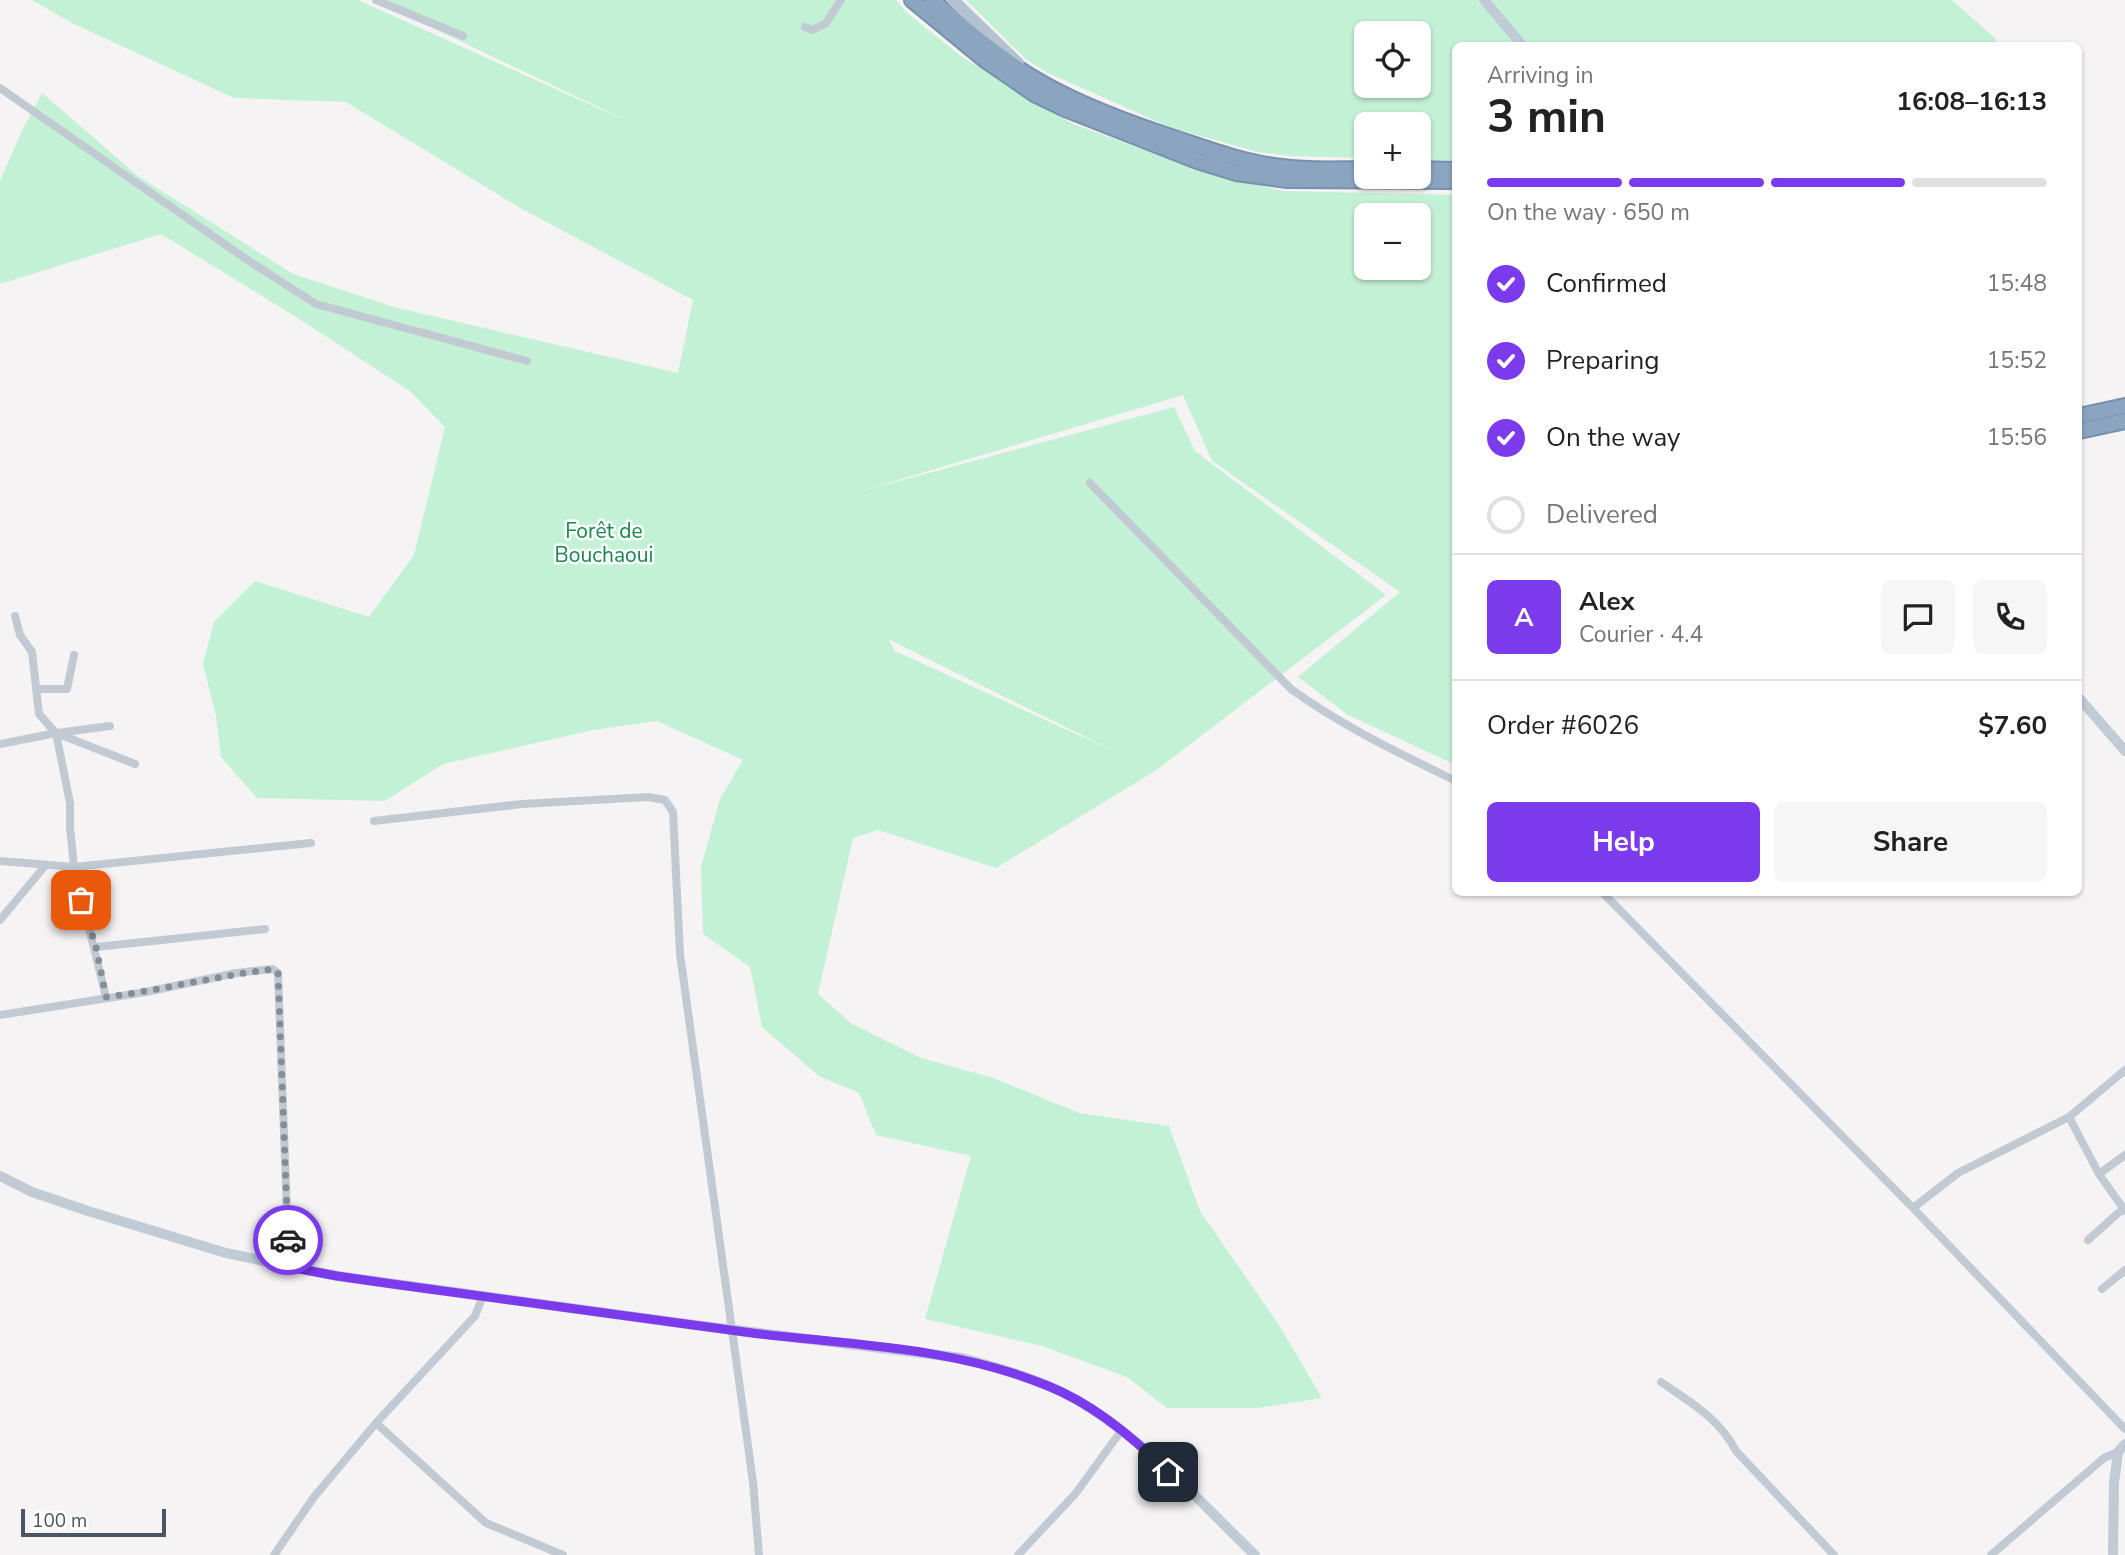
<!DOCTYPE html>
<meta charset="utf-8">
<style>
:root{--surface:#fff;--page:#f6f6f6;--text:#222;--muted:#767676;--line:#e0e0e0;--accent:#7c3aed}
body{margin:0;font-family:"Nunito Sans",sans-serif;background:var(--page);color:var(--text);height:100vh;display:flex;flex-direction:column;font-size:26px;white-space:nowrap}
*{box-sizing:border-box;margin:0}
p{font-size:23px;color:var(--muted)}
.icon{flex:none;width:38px;height:38px;fill:none;stroke:currentColor;stroke-width:2;stroke-linecap:round;stroke-linejoin:round}
.map{position:relative;flex:1;overflow:hidden}
.side{position:absolute;left:1452px;top:42px;width:630px;height:854px;display:flex;flex-direction:column;background:var(--surface);border-radius:10px;box-shadow:0 2px 5px #0004}
.side>*{flex:none}
.fabs{position:absolute;left:1354px;top:21px;display:grid;gap:14px}
.fabs a{display:grid;place-items:center;width:77px;height:77px;border-radius:10px;background:var(--surface);box-shadow:0 2px 5px #0004;font-size:35px}
.scale{position:absolute;left:21px;bottom:18px;width:145px;box-sizing:border-box;padding-left:7px;border:4px solid #4a5661;border-top:0;font-size:19px;line-height:24px;white-space:nowrap;color:#4a5661;-webkit-text-stroke:5px #fff;paint-order:stroke}
.pin{position:absolute;display:grid;place-items:center;width:60px;height:60px;color:#fff;margin:-30px;border-radius:14px;box-shadow:0 4px 10px #0006}
.courier{position:absolute;display:grid;place-items:center;width:70px;height:70px;margin:-35px;border:5px solid #7c3aed;border-radius:50%;background:#fff;color:#222;box-shadow:0 2px 9px #0007}
.headline em{font-style:normal;font-weight:700}
.headline div{display:flex;flex-direction:column-reverse}
.headline{display:flex;align-items:center;justify-content:space-between;height:119px;padding:0 35px}
h1{font-size:46px;font-weight:700;line-height:52px}
.bar{display:grid;grid-template-columns:repeat(4,1fr);gap:10px 7px;align-content:center;height:84px;padding:0 35px}
.bar i{height:9px;border-radius:5px;background:var(--line)}
.bar .active{background:var(--accent)}
.bar p{grid-column:span 4}
.line{display:flex;align-items:center;gap:18px;padding:0 35px;border-top:2px solid var(--line)}
.line div{flex:1}
.round{display:grid;place-items:center;flex:none;width:74px;height:74px;border-radius:10px;background:var(--page)}
ol{padding:0 35px;list-style:none}
li{display:flex;align-items:center;gap:21px;height:77px}
li p{margin-inline-start:auto}
li .icon{padding:7px;border-radius:50%;background:var(--accent);color:#fff;stroke-width:4}
li:last-child{color:var(--muted)}
li i{width:38px;height:38px;border:4px solid var(--line);border-radius:50%}
.action{display:flex;gap:14px;margin-top:auto;padding:14px 35px}
.action a{flex:1;height:80px;border-radius:10px;background:var(--accent);color:#fff;font-size:28px;font-weight:700;line-height:80px;text-align:center}
.action a+a{background:var(--page);color:var(--text)}
.map>svg:first-child{display:block}
</style>
<div class="map">
<svg width="2125" height="1555" viewBox="0 0 2125 1555">
<rect width="100%" height="100%" fill="#f5f3f3"/>
<path fill="#c3f1d5" fill-rule="evenodd" d="M32 0H358L638 126 374 0H896L906 12 962 57 1073 124 1205 172 1283 191 1456 195V765L1348 715 1298 677 1400 592 1212 461 1183 395 858 492 1174 407 1195 451 1386 595 1155 771 996 868 878 830 853 838 818 994 852 1024 921 1058 993 1078 1079 1113 1169 1126 1200 1211 1279 1325 1322 1398 1258 1408H1167L1127 1377 1042 1346 925 1319 971 1156 876 1135 859 1093 819 1076 762 1027 750 967 703 934 701 867 720 799 743 760 657 721 593 730 443 764 385 801 257 798 221 757 216 716 203 664 214 622 255 581 369 617 414 555 445 427 410 391 293 315 161 234 0 284V181L20 135 42 93 138 176 293 274 394 307 678 373 693 300 522 209 346 102 234 98 72 23ZM1367 215H1419V268H1367ZM888 639 1120 754 895 651Z
M966 0H1952L1996 39 1997 45 1456 46V161L1419 159V124H1367V158L1290 156 1258 152 1172 128 1048 73 1027 60ZM1367 33H1419V86H1367Z"/>
<g fill="none" stroke-linecap="round" stroke-linejoin="round">
<g stroke="#7690ad" stroke-width="18">
<path id="highway" d="M912 0 985 60 1036 95 1065 109 1197 161 1236 173 1287 180 1456 181
M932 0C968 32 1005 63 1047 86 1087 108 1131 124 1174 138 1210 150 1245 163 1282 167 1310 171 1338 169 1367 169
M1419 169 1456 170
M2079 416 2125 406
M2079 431 2125 421"/>
</g>
<path stroke="#c1cad2" stroke-width="8" d="M376 0 463 36
M805 27 813 30 826 23 841 0
M0 88 246 259 316 304 527 361
M1090 483 1291 689C1342 726 1399 753 1456 781
M15 616 20 635 32 652 39 714 56 733 70 803V827L74 867 106 997
M36 689H67L74 655
M57 733 110 726
M0 744 56 733 135 764
M374 821 522 804 648 797 665 800 673 812 680 954 753 1482 759 1555
M0 861 74 867 311 843
M1602 892 1913 1208 2125 1429
M0 920 45 866
M96 947 265 929
M0 1015 146 992 236 973 273 969 278 973 289 1267
M2069 1117 2099 1174 2125 1211
M2099 1174 2125 1155
M1913 1208 1958 1173 2069 1117 2125 1070
M2088 1240 2125 1207
M2102 1289 2125 1270
M1661 1382C1691 1403 1719 1418 1736 1451L1834 1555
M376 1423 486 1523 563 1555
M274 1555 314 1497 376 1423 475 1316 483 1296
M1018 1555 1076 1493 1121 1431
M1991 1555 2104 1458 2118 1452"/>
<path stroke="#c1cbd6" stroke-width="10" d="M1484 0 1523 46
M2079 698 2125 751
M0 1176 32 1192 88 1211 226 1253 337 1276 694 1325 962 1358C991 1366 1021 1374 1049 1386 1126 1419 1195 1497 1255 1555
M2113 1555 2114 1483 2118 1452 2125 1444"/>
<path stroke="#b3c2d1" stroke-width="12" d="M953 0 1018 63"/>
<use href="#highway" stroke="#8ba5c1" stroke-width="14"/>
</g>
<g fill="none" stroke-linecap="round" stroke-linejoin="round">
<path stroke="#868d94" stroke-width="7" stroke-dasharray="0 12.6" d="M81 900 96 947 106 997C162 990 217 976 273 969L278 972 288 1240"/>
<path stroke="#7c3aed" stroke-width="9" d="M288 1240 289 1267 337 1276C475 1296 613 1315 752 1333 851 1345 955 1347 1048 1386 1091 1403 1135 1439 1168 1472"/>
</g>
<g text-anchor="middle" stroke-width="5" stroke-linejoin="round" paint-order="stroke">
<g font-size="21" fill="#17864f" stroke="#fff">
<text x="604" y="538">Forêt de<tspan x="604" dy="24">Bouchaoui</tspan></text>
</g>
</g>
</svg>
<div class="fabs">
<a><svg class="icon" aria-label="locate" viewBox="0 0 24 24"><circle cx="12" cy="12" r="6"/><path d="M12 2v4M12 18v4M2 12h4M18 12h4"/></svg></a>
<a>+</a>
<a>−</a>
</div>
<div class="scale">100 m</div>
<div class="pin" style="left:81px;top:900px;background:#ea580c"><svg class="icon" aria-label="bag" viewBox="0 0 24 24"><path d="M5 8h14l-1 12H6zM9 8a3 3 0 0 1 6 0"/></svg></div>
<div class="pin" style="left:1168px;top:1472px;background:#1f2937"><svg class="icon" aria-label="home" viewBox="0 0 24 24"><path d="M3 11l9-7 9 7M6 9v11h12V9"/></svg></div>
<div class="courier" style="left:288px;top:1240px"><svg class="icon" aria-label="car" viewBox="0 0 24 24"><path d="M5 17H2v-5l4-1 3-4h7l3 4 3 1v5h-3M9 17h6M6 11h13"/><circle cx="7" cy="17" r="2"/><circle cx="17" cy="17" r="2"/></svg></div>
<section class="side">
<div class="headline"><div><h1>3 min</h1><p>Arriving in</p></div><em>16:08–16:13</em></div>
<div class="bar"><i class="active"></i><i class="active"></i><i class="active"></i><i></i><p>On the way · 650 m</p></div>
<ol>
<li><svg class="icon" aria-label="check" viewBox="0 0 24 24"><path d="M5 12l5 5 9-10"/></svg>Confirmed<p>15:48</p></li>
<li><svg class="icon" aria-label="check" viewBox="0 0 24 24"><path d="M5 12l5 5 9-10"/></svg>Preparing<p>15:52</p></li>
<li><svg class="icon" aria-label="check" viewBox="0 0 24 24"><path d="M5 12l5 5 9-10"/></svg>On the way<p>15:56</p></li>
<li><i></i>Delivered</li>
</ol>
<div class="line" style="height:126px"><b class="round" style="background:var(--accent);color:#fff">A</b><div><b>Alex</b><p>Courier · 4.4</p></div><a class="round"><svg class="icon" aria-label="chat" viewBox="0 0 24 24"><path d="M4 5h16v11H9l-5 4z"/></svg></a><a class="round"><svg class="icon" aria-label="phone" viewBox="0 0 24 24"><path d="M5 4h4l2 5-3 2q2 4 5 5l2-3 5 2v4C11 20 4 13 5 4z"/></svg></a></div>
<div class="line" style="height:91px"><div>Order #6026</div><b>$7.60</b></div>
<div class="action"><a>Help</a><a>Share</a></div>
</section>
</div>
